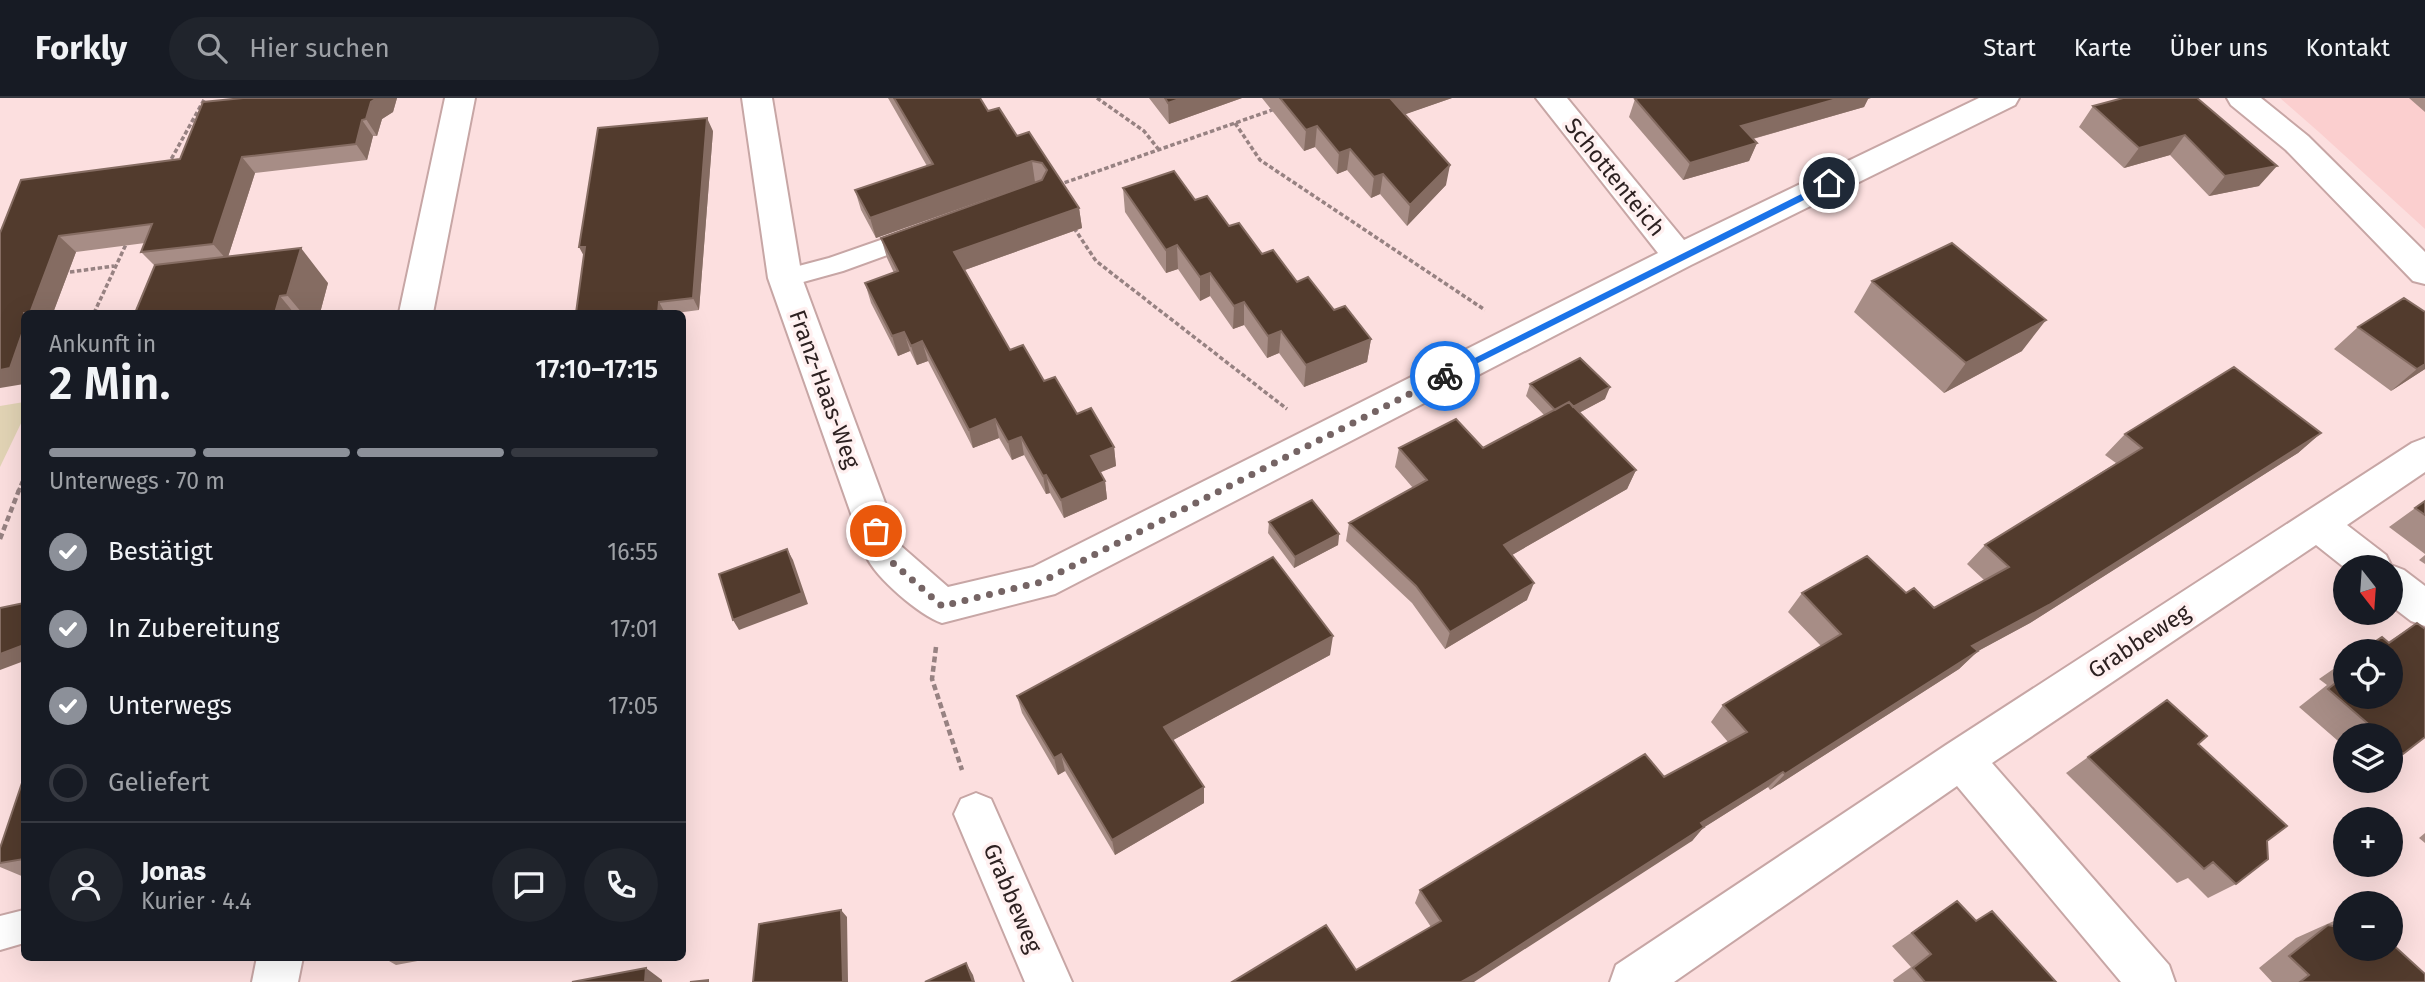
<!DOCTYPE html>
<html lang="de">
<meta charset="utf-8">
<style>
:root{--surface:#171b24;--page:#20242c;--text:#f1f3f6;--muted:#9ea1a6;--line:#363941;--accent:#8c9099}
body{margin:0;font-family:"Fira Sans",sans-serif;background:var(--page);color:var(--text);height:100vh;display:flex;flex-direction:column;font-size:26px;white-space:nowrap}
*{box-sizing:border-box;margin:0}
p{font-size:23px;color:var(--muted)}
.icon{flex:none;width:38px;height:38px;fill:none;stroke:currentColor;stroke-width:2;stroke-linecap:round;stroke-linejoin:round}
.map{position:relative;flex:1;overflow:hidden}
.side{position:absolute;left:21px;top:212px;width:665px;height:651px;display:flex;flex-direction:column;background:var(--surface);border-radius:10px;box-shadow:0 7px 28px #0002}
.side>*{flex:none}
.needle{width:46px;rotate:163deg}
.tools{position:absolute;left:2333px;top:457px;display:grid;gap:14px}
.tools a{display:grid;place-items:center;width:70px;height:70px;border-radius:50%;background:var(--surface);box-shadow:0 7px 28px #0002;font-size:35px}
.pin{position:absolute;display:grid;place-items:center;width:60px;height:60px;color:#fff;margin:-30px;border:4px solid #fff;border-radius:50%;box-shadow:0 2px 7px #0007}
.courier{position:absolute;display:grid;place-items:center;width:70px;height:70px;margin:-35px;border:5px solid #1a73e8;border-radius:50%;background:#fff;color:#222;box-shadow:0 2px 9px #0007}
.head em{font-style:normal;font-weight:600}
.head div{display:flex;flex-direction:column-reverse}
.head{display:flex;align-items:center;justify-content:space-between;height:119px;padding:0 28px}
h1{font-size:46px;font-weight:600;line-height:52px}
.bar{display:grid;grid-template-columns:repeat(4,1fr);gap:10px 7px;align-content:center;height:84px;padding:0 28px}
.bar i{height:9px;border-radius:5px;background:var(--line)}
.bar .current{background:var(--accent)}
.bar p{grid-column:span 4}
.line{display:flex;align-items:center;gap:18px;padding:0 28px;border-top:2px solid var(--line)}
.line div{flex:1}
.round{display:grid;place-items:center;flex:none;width:74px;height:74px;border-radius:37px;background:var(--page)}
ol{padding:0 28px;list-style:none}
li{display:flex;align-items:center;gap:21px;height:77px}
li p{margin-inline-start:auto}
li .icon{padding:7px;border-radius:50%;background:var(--accent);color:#fff;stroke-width:4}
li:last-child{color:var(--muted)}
li i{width:38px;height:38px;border:4px solid var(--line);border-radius:50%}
header{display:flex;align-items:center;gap:42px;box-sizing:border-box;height:98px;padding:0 35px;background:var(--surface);border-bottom:2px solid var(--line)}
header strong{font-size:33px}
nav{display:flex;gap:38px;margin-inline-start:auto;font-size:24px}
.search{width:490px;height:63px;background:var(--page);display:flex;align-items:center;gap:18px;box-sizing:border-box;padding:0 24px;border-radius:38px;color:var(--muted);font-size:26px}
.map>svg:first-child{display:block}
</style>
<header>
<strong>Forkly</strong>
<div class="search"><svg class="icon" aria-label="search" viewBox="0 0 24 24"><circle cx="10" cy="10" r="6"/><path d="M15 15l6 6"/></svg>Hier suchen</div>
<nav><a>Start</a><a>Karte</a><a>Über uns</a><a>Kontakt</a></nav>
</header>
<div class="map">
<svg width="2425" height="884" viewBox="0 0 2425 884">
<rect width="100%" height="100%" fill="#fcdfdf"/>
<path fill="#fbcfcf" d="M2280 0H2425V131L2320 35Z"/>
<path fill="#e2d4b5" d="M24 304V319L0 369V308Z"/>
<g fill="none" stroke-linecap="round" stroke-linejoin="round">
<g stroke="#c7a6a5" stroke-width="4">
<path id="lane" d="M918 129 926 131 930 137 926 143 843 173 785 189 776 186 773 180 776 174 829 160Z
M24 812V845L0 852V818Z"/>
</g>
<g stroke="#c7a6a5" stroke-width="4">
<path id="street" d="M742 0H772L802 180 901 448 948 489 1033 469 1658 155 1536 0H1567L1684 142 1979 0H2019L2015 7 1691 167 1055 496 942 525C919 517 876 480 866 458L768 180Z
M2227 0H2261L2308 38 2425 154V186L2413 183 2286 52 2231 7Z
M2425 340V374L2347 427 2386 457 2391 467 2404 472 2425 488V528L2411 523 2390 507V469L2345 470 2316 447 1992 665 2169 867 2175 884H2121L1957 688 1674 884H1610L1616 867 1946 647 2412 345Z
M976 695 991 701 1072 884H1025L954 716 961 701Z"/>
</g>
<g stroke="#c7a6a5" stroke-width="4">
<path id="secondary" d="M445 0H475L433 215H399Z
M257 859H303L298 884H252Z"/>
</g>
<path stroke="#978282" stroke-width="3.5" stroke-dasharray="4.5 2.5" stroke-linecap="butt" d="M1097 0 1144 33 1159 52
M1235 25 1260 62 1485 212
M168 67 205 0
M1058 87 1275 11
M1074 130 1096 163 1287 311
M63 175 114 168
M94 215 128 142
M18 394 24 379"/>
<path stroke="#978282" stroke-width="4.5" stroke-dasharray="6 3.5" stroke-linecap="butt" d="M0 441 19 392
M936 549 932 581 962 672"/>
<use href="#lane" fill="#fff" fill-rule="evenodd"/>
<use href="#street" fill="#fff" fill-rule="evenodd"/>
<use href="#secondary" fill="#fff" fill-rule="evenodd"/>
</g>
<path fill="#a78d86" d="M243 0H397L393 14 382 21 377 38H373L367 62 255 75 228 159 328 185 320 215H135L155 168 141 154 145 145 76 154 53 215H24L0 135 180 61Z
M888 0H980L988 13 1017 38 1029 34 1079 110 1082 130 965 172 1010 252 1044 283 1077 316 1114 349 1116 368 1100 374 1105 383 1107 401 1064 420 1050 395 1046 396 1024 357 1012 362 999 340 973 350 928 263 917 267 910 253 898 258 871 205 865 185 894 175 887 160 881 140 1037 84 876 140 861 112 855 92 927 68Z
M1149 0H1242L1169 26Z
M1262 0H1452L1405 16 1446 87 1407 128 1380 96 1371 100 1347 72 1337 76 1315 49 1304 53Z
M2197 0 2259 88 2209 98 2170 57 2124 70 2079 29 2093 8Z
M2409 0H2425V14Z
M1635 1H1868L1864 9 1753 41 1757 45 1749 63 1683 82 1629 19Z
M713 33 699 212 676 215H576Z
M1123 90 1195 102 1371 241 1367 264 1304 289 1279 255 1267 260 1244 227 1233 231 1210 198 1200 203 1178 171 1166 175 1125 114Z
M1872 183 2022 253 1944 295 1854 214Z
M2358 229 2425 271 2391 293 2334 251Z
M1530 286 1605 301 1579 315 1636 372 1627 391 1512 457 1527 502 1445 551 1412 505 1346 443 1349 425 1413 390 1395 369 1399 350H1483L1544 317 1526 298Z
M2321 335 2298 355 2030 525 1978 553 1959 571 1770 692 1768 689 1703 730 1692 743 1431 829 1415 805 1420 792 1664 679 1728 644 1711 624 1723 607 1821 548 1788 514 1802 495H1906L1934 510 1984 482 1967 466 1985 447 2116 365 2105 357 2125 336Z
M2425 403V456L2389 429Z
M1269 424 1339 436 1338 447 1294 470 1268 435Z
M2425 457V466L2419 462Z
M2417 525 2403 656 2390 662V637H2345V649L2299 609 2327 587 2319 581 2345 563V598L2390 553H2360L2382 539 2388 544Z
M1330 557 1173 642 1204 689V705L1115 757 1065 673 1058 677 1022 615 1017 598Z
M2167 602 2267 743 2236 786 2208 800 2188 780 2177 785 2066 675Z
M24 679V779L0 769V750Z
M2425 735V745L2419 740Z
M1957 803 1975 823 2056 884H1894L1893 882 1911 869 1892 848Z
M2345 818V850L2425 884H2272L2259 870 2296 840Z
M382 859H439L396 867Z"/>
<path fill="#856c62" d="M377 0H397L393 14 382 21 377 38 366 21 371 4Z
M1182 0H1242L1169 26 1168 5Z
M1395 0H1452L1389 22 1391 1Z
M1840 0H1871L1868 1 1864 9 1734 46 1741 28Z
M707 20 713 33 699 212 693 200Z
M362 22 373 38 367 62 356 46Z
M1317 28 1315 49 1304 53 1306 32Z
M2185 37 2170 57 2124 70 2139 50Z
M1757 45 1749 63 1683 82 1690 65Z
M1350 51 1347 72 1337 76 1339 55Z
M242 59 255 75 227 162 213 146Z
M1032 63 1035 84 876 140 870 120Z
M1450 67 1446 87 1407 128 1410 107Z
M2277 68 2259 88 2209 98 2225 78Z
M1383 76 1380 96 1371 100 1374 79Z
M1079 110 1082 130 959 174 954 154Z
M59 138 76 154 53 215H30Z
M1177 147 1178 171 1166 175V152Z
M579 149H585L586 162Z
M301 150 328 185 320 215H302L287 197Z
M1210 175V198L1200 203V179Z
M280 198 294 215H275Z
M659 204 665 215H658Z
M1244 204V227L1233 231 1234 208Z
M2046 222 2022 253 1944 295 1966 265Z
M24 230V286L0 290V272Z
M1281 233 1279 255 1267 260 1268 238Z
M904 234 910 253 898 258 892 238Z
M1371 241 1367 264 1304 289 1306 267Z
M922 243 928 263 917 267 911 248Z
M2425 266V271L2391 293 2417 271Z
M1610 289 1605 301 1554 328 1559 316Z
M995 321 999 340 973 350 969 332Z
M2321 335 2298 355 2030 525 1954 566 1972 548Z
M1021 339 1024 357 1012 362 1008 344Z
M1114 349 1116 368 1094 377 1091 358Z
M1636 372 1627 391 1498 465 1504 447Z
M1046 377 1050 395 1046 396 1043 378Z
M1105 383 1107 401 1064 420 1061 402Z
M1339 436 1338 447 1294 470 1295 459Z
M787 451 793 462 808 506 739 532 733 522Z
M1534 485 1527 502 1445 551 1450 534Z
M1333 538 1330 557 1166 646 1164 629Z
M24 547V563L0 572V556Z
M1978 553 1959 571 1770 692 1785 676Z
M1061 656 1065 673 1058 677 1054 660Z
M1783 674 1768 689 1703 730 1692 743 1474 884H1461L1701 725Z
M1204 689V705L1115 757 1112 742Z
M841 812 847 819 848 884H843Z
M966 865 973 877 975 884H973Z
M646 870 662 882V884H645Z"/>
<path fill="#523b2d" stroke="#856c62" stroke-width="2" d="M243 0H377L371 4 366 21 362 22 356 46 242 59 213 146 141 154 152 126 59 138 30 215H24V230L10 270 0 272V135L21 82 180 61 203 4Z
M894 0H980L988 13 999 10 1017 38 1029 34 1079 110 954 154 1010 252 1023 247 1044 283 1055 279 1077 316 1091 310 1114 349 1091 358 1105 383 1061 402 1046 377 1043 378 1021 339 1008 344 995 321 969 332 922 243 911 248 904 234 892 238 865 185 898 173 881 140 1042 82 1047 72 1042 65 1032 63 870 120 855 92 933 66Z
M1165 0H1182L1168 5Z
M1280 0H1395L1391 1 1450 67 1410 107 1383 76 1374 79 1350 51 1339 55 1317 28 1306 32Z
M1638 0H1840L1741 28 1757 45 1690 65 1635 1Z
M2123 0H2197L2277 68 2225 78 2185 37 2139 50 2093 8Z
M707 20 693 200 659 204 658 215H576L585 149H579L598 30Z
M1174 73 1195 102 1207 98 1229 128 1239 125 1262 156 1273 152 1297 184 1308 179 1334 212 1345 208 1371 241 1306 267 1281 233 1268 238 1244 204 1234 208 1210 175 1200 179 1177 147 1166 152 1123 90Z
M1952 145 2046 222 1966 265 1872 183Z
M301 150 287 197 280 198 275 215H135L155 167Z
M2404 200 2425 214V266L2417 271 2358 229Z
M1580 260 1610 289 1573 309 1569 304 1555 312 1530 286Z
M2234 269 2321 335 2049 507 1972 548 1978 553 1785 676 1783 674 1701 725 1704 729 1477 875 1461 884H1232L1326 827 1356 872 1441 823 1420 792 1645 656 1664 679 1747 634 1723 607 1841 536 1802 495 1867 458 1906 495 1914 490 1934 510 2009 469 1985 447 2142 350 2125 336Z
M1569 304 1636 372 1504 447 1534 485 1450 534 1416 488 1349 425 1427 382 1399 350 1456 321 1483 350Z
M1312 402 1339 436 1295 459 1269 424Z
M2425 403V417L2415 410Z
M787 451 802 495 733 522 719 476Z
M1273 459 1333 538 1164 629 1204 689 1112 742 1061 656 1054 660 1017 598Z
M24 505V547L0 556V510Z
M2417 525 2425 531V639L2403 656 2390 645V637H2381L2328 591 2345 577V598H2390V553H2361L2382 539 2389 545Z
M2167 602 2207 638 2198 646 2287 728 2267 743 2268 761 2236 786 2213 764 2204 771 2088 659Z
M24 679V761L0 765V750Z
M1957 803 1976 823 1992 813 2056 884H1925L1913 870 1931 856 1912 835Z
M841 812 843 884H753L759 826Z
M2345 823V850H2390V844L2425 876V884H2300L2309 877 2289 858 2328 827 2338 829Z
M966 865 973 884H925Z
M646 870 645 884H572Z
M708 882V884H690Z"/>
<path fill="#1a73e8" d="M1829 82 1834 85 1832 88 1448 280H1441L1439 278Z"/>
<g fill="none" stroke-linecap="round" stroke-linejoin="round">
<path stroke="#756464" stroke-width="7" stroke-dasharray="0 12.6" d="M876 433 885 458 942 508 1041 484 1445 278"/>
</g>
<g text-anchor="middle" stroke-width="7" stroke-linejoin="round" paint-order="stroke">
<g font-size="23" fill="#2d2121" stroke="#fff0f0">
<text transform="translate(1615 79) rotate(51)" y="8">Schottenteich</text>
<text transform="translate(825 291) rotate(70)" y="8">Franz-Haas-Weg</text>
<text transform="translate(2139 543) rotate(-33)" y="8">Grabbeweg</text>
<text transform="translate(1013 800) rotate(67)" y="8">Grabbeweg</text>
</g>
</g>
</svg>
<div class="tools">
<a><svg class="needle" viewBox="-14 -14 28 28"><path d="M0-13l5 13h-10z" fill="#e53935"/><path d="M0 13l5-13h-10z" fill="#9ea1a6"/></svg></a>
<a><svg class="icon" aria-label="locate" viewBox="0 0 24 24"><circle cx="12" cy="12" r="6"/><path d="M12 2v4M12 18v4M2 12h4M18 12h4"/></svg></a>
<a><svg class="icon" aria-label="layers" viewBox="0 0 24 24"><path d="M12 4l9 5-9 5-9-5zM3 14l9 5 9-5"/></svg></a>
<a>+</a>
<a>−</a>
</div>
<div class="pin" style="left:876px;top:433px;background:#ea580c"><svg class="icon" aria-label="bag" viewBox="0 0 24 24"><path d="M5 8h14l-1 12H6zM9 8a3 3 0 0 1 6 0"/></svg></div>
<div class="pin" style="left:1829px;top:85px;background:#1f2937"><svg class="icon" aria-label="home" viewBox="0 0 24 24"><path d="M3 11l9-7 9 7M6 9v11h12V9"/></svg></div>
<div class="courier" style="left:1445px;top:278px"><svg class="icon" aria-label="bike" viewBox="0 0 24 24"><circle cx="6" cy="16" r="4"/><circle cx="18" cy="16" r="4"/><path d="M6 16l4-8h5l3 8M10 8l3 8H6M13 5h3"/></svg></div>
<section class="side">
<div class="head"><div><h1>2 Min.</h1><p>Ankunft in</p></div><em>17:10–17:15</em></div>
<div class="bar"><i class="current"></i><i class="current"></i><i class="current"></i><i></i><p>Unterwegs · 70 m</p></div>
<ol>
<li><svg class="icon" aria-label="check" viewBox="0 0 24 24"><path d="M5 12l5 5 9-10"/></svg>Bestätigt<p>16:55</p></li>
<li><svg class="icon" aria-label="check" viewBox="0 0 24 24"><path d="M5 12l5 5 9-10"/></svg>In Zubereitung<p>17:01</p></li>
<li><svg class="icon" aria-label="check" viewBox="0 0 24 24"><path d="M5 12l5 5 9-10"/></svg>Unterwegs<p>17:05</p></li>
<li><i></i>Geliefert</li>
</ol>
<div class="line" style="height:126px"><a class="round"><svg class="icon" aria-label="person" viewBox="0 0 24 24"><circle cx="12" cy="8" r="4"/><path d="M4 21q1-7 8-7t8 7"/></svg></a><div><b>Jonas</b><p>Kurier · 4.4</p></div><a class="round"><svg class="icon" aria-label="chat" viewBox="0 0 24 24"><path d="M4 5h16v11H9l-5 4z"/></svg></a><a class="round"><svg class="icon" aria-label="phone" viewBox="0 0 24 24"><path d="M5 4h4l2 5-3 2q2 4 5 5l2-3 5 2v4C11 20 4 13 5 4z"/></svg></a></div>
</section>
</div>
